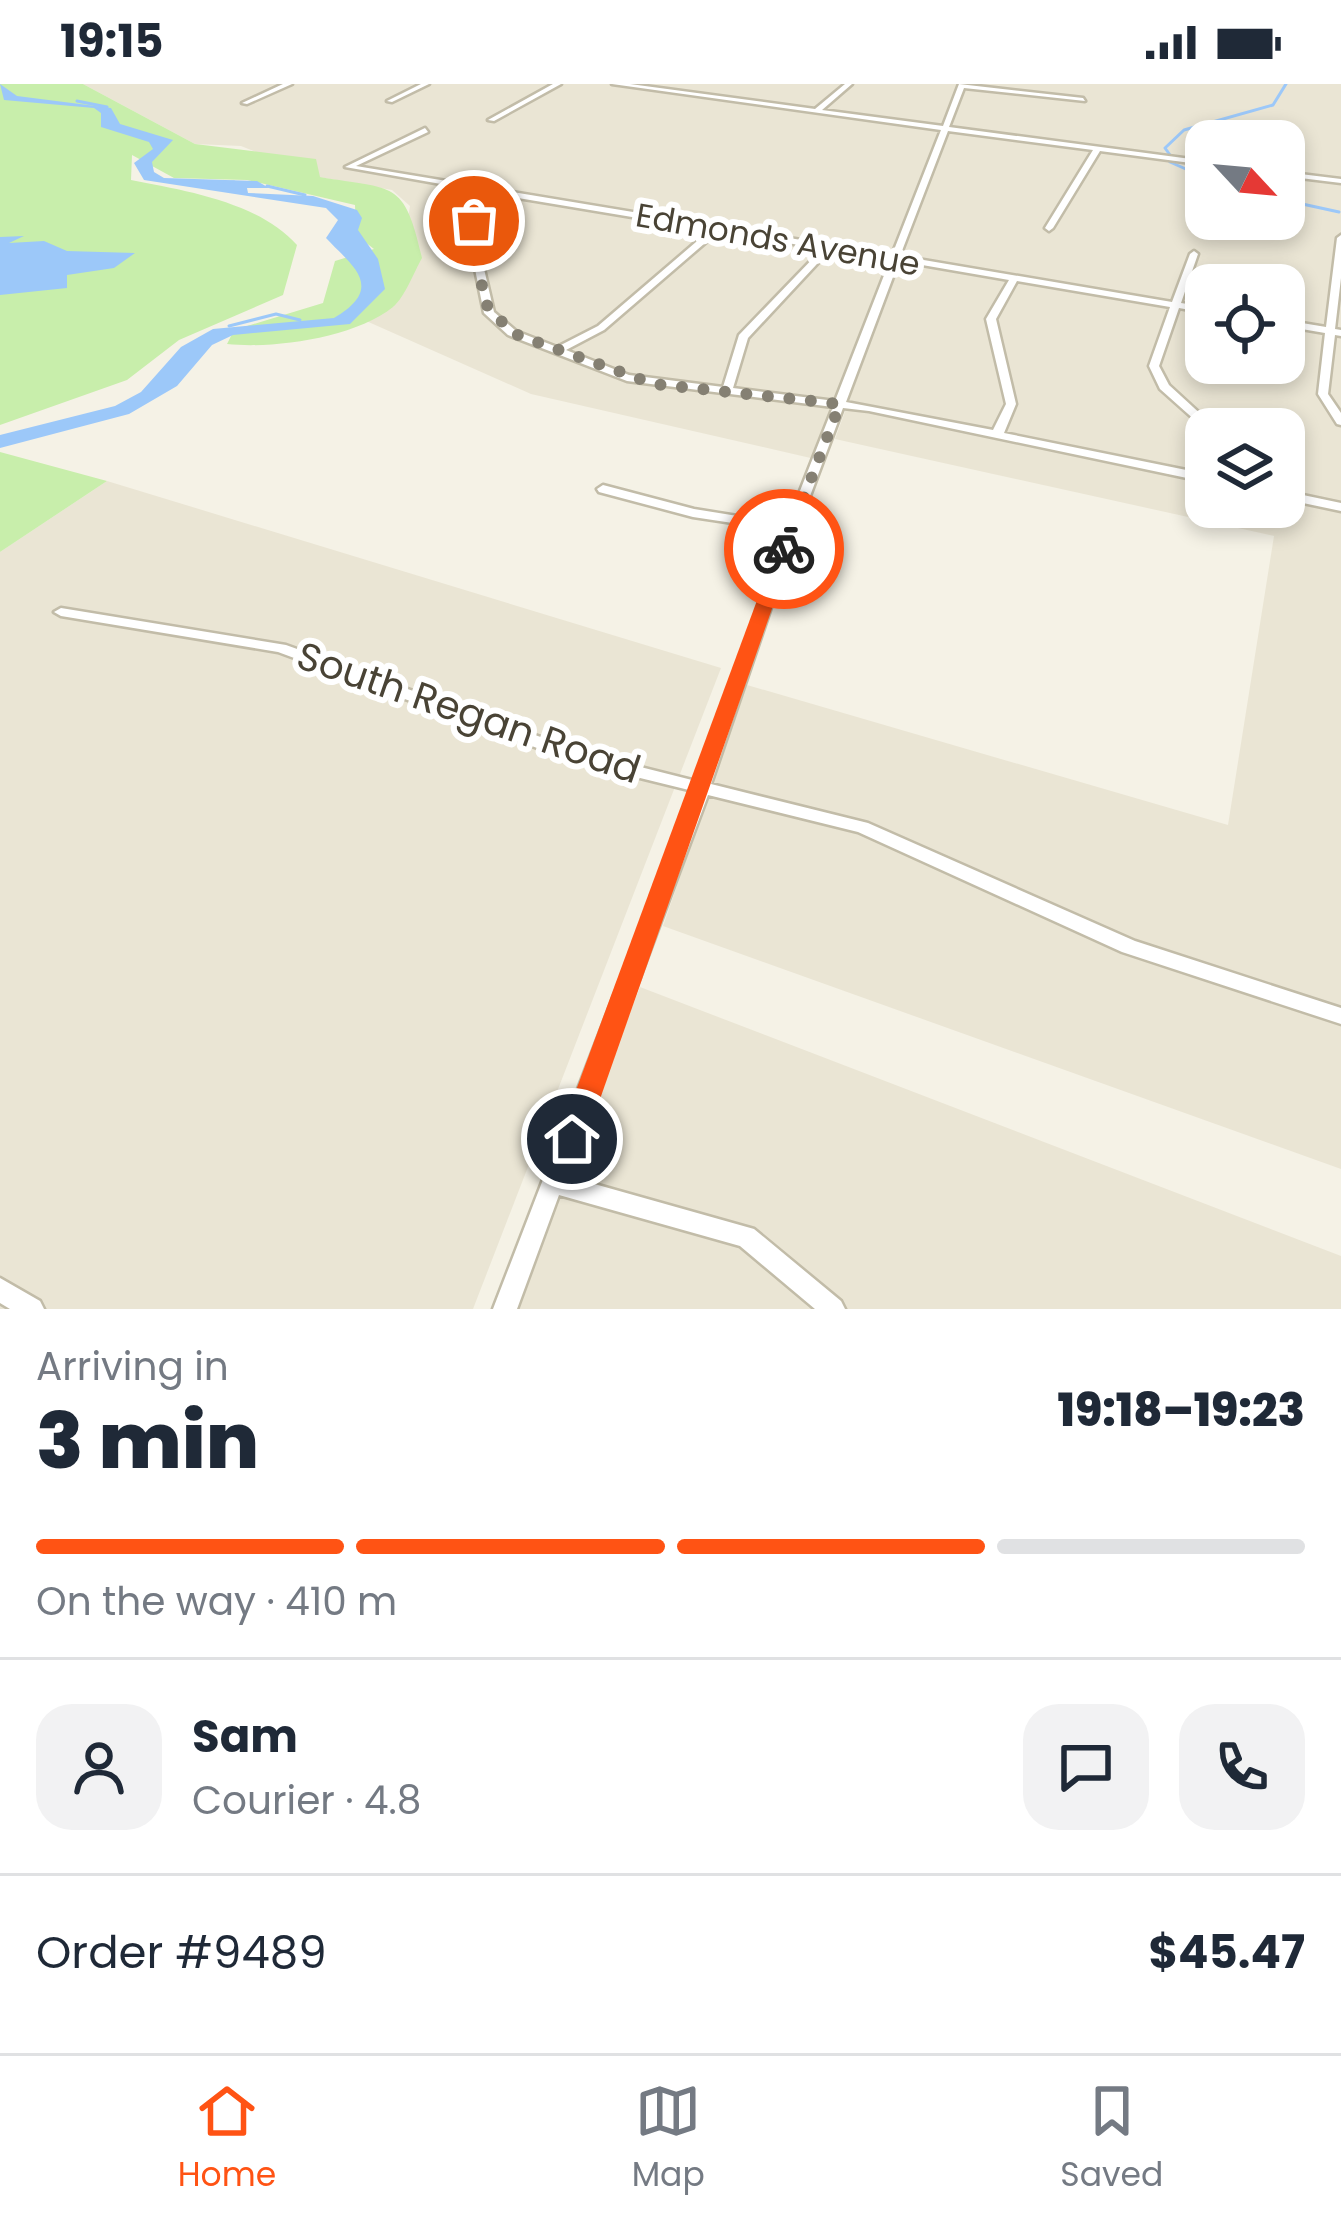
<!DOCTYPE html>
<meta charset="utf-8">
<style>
:root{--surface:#fff;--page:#f2f2f3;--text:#1f2937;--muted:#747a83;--line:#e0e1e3;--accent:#ff5314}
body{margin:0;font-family:Poppins,sans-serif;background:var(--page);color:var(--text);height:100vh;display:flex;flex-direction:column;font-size:45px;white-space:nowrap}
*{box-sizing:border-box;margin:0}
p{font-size:39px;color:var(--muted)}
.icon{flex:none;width:66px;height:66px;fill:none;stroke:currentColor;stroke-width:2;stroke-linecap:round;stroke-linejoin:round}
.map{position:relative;height:1225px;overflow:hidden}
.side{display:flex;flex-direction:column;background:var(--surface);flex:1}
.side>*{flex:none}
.needle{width:78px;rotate:116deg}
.tools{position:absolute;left:1185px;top:36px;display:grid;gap:24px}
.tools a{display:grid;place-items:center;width:120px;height:120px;border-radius:24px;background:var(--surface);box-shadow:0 6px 18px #0003;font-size:60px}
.pin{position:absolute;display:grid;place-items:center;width:102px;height:102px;color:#fff;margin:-51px;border:6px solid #fff;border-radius:50%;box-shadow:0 3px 12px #0007}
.courier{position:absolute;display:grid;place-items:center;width:120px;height:120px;margin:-60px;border:9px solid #ff5314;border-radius:50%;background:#fff;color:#222;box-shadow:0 3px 15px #0007}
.overview em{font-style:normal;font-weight:800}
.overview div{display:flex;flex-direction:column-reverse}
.overview{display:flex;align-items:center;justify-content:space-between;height:204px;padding:0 36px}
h1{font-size:78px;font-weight:800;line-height:90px}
.bar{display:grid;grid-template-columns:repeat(4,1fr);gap:18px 12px;align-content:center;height:144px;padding:0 36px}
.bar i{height:15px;border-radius:9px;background:var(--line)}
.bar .selected{background:var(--accent)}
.bar p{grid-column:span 4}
.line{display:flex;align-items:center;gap:30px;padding:0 36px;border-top:3px solid var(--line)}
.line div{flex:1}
.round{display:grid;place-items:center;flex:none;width:126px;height:126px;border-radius:36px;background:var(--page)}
.status{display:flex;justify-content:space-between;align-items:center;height:84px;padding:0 60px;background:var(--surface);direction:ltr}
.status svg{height:33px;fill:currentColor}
.menu{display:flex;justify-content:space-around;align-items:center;height:168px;border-top:3px solid var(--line);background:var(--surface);font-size:33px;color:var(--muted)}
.menu a{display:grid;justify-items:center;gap:6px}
.menu .selected{color:var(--accent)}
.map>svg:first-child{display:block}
</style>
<div class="status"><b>19:15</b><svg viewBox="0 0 49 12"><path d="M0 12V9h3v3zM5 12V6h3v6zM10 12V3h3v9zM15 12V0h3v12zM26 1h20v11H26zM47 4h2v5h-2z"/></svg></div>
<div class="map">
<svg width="1341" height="1225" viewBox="0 0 1341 1225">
<rect width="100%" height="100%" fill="#f5f2e6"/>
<path fill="#eae5d4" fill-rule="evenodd" d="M83 0H961L815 375 531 310 364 236 394 222 410 122 392 106 319 93 241 62 195 60Z
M964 0H1341V97L1284 89V57H1206V135H1284V91L1341 99V1085L663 842 747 601 1228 741 1274 452 835 355ZM1206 201H1284V279H1206ZM1206 345H1284V423H1206Z
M107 397 721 584 473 1225H0V468Z
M640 903 1341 1172V1225H514Z"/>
<path fill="#c8eeab" d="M0 0H83L195 60 316 75 320 93C395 106 404 95 422 174 414 188 405 213 393 223 354 254 274 265 227 260L234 246 323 219 335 177 374 165 356 151 355 121 247 96 174 94 132 71 131 96C187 107 258 118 297 161L283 211 179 256 127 296 0 341Z
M0 368 107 397 0 468Z"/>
<path fill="#9cc8f9" d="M0 0 17 12 111 24 120 40 173 56 152 78 154 88 164 94 257 97 269 104H247L248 109 313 112 357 126 362 134 358 146 378 175 385 205 350 240 233 251 212 261 177 302 129 330 0 364V351L115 322 141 308 181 263 213 245 334 234C387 203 351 181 326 154L338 136 326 124 144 96 134 79 153 65 149 58 101 43V29L94 24 4 16Z
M24 152 9 159 44 157 67 167 135 169 114 184 67 191V204L0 211V153Z"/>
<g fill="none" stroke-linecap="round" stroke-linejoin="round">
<path stroke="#9cc8f9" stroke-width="3" d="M77 17 107 23
M1170 71 1165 64 1184 46 1273 21 1286 0
M1170 78 1206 94
M208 99 234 98
M267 102 305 111
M1284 116 1339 128
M229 242 276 230 300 236"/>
<g stroke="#c2bca8" stroke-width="5">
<path id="minor" d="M283 0H292L247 20 242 19Z
M421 0H429L392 18 387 17Z
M553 0H561L494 37 488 36Z
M612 0H630L815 25 845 0H852L822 26 943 42 959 0 1083 14 1085 17 964 4 949 43 1206 77V81L1100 67 1053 144 1049 147 1045 144 1093 66 948 47 900 172 1172 218 1190 170 1194 167 1198 170 1181 219 1206 223V229L1179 224 1159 282 1169 301 1217 345 1206 346 1160 305 1149 282 1170 223 1017 197 996 235 1016 320 1004 349 1206 390V398L869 327 843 324 798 444 711 700 868 739 1135 857 1341 924V940L1122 868 858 748 708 711 566 1092 754 1145 841 1217 845 1225H815L740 1162 559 1111 517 1225H493L693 707 575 678 278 568 61 532 54 528 61 524 286 561 585 669 696 697 785 447 693 433 599 408 597 405 603 401 694 425 787 440 833 323 627 297 508 251 484 229 467 146 479 126 503 111 345 83 425 44 428 48 356 82 892 171 941 46ZM512 113 710 146 598 242 557 263 516 247 494 228 475 146 485 130ZM719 147 822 165 739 251 723 303 629 291 566 266 604 246ZM830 166 890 176 835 317 733 304 748 254ZM899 177 1009 196 986 235 1006 320 993 346 846 318Z
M1284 88 1341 95V99L1284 92Z
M1341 151V194L1335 245 1341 246V252L1335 251 1328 310 1341 329V341L1337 340 1318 310 1325 249 1284 242V236L1326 243 1337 154Z
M1284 407 1341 419V427L1284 415Z
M0 1194 40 1217 44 1225H10L0 1219Z"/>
</g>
<use href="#minor" fill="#fff" fill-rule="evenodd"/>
</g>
<path fill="#ff5314" d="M784 460 793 465 586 1055 572 1068 558 1055 776 465Z"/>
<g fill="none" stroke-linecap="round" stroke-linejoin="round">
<path stroke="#858073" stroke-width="12" stroke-dasharray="0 21.6" d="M474 137 484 218 512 249 654 300 840 320 784 465"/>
</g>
<g text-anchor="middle" stroke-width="12" stroke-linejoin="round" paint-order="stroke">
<g font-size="33" fill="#494335" stroke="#fff">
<text transform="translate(778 155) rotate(10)" y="12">Edmonds Avenue</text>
</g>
<g font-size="39" fill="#494335" stroke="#fff">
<text transform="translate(469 628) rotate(19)" y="14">South Regan Road</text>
</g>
</g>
</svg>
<div class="tools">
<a><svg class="needle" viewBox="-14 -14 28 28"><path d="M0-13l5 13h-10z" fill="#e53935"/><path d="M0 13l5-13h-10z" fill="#747a83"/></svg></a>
<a><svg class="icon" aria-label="locate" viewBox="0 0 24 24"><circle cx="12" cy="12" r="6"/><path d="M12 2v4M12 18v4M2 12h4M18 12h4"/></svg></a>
<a><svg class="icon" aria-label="layers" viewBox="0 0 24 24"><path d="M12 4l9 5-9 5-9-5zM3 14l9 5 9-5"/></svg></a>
</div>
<div class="pin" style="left:474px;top:137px;background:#ea580c"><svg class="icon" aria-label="bag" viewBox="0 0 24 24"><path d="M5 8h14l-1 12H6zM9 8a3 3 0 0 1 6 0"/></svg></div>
<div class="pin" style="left:572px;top:1055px;background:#1f2937"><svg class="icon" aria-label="home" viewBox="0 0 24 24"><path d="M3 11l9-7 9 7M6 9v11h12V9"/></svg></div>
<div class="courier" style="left:784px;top:465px"><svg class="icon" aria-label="bike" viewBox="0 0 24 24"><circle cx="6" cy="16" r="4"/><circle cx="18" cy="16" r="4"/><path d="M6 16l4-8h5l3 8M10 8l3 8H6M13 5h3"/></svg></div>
</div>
<section class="side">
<div class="overview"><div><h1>3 min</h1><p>Arriving in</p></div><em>19:18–19:23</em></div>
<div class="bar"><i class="selected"></i><i class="selected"></i><i class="selected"></i><i></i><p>On the way · 410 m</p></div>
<div class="line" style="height:216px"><a class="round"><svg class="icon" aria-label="person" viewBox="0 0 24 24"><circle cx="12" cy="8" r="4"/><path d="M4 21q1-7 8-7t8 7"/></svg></a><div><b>Sam</b><p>Courier · 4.8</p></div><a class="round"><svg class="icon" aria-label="chat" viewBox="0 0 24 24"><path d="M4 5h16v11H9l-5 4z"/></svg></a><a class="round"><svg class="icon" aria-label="phone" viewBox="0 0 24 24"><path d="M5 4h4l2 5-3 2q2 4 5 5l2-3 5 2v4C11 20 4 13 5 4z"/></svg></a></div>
<div class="line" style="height:156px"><div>Order #9489</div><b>$45.47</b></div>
</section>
<nav class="menu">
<a class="selected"><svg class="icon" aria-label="home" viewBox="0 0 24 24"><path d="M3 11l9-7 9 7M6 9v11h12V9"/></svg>Home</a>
<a><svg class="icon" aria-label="map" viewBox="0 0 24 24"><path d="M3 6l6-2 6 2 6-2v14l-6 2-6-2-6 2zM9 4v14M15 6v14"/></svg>Map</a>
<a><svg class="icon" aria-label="saved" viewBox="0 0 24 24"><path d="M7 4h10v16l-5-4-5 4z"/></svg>Saved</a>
</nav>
